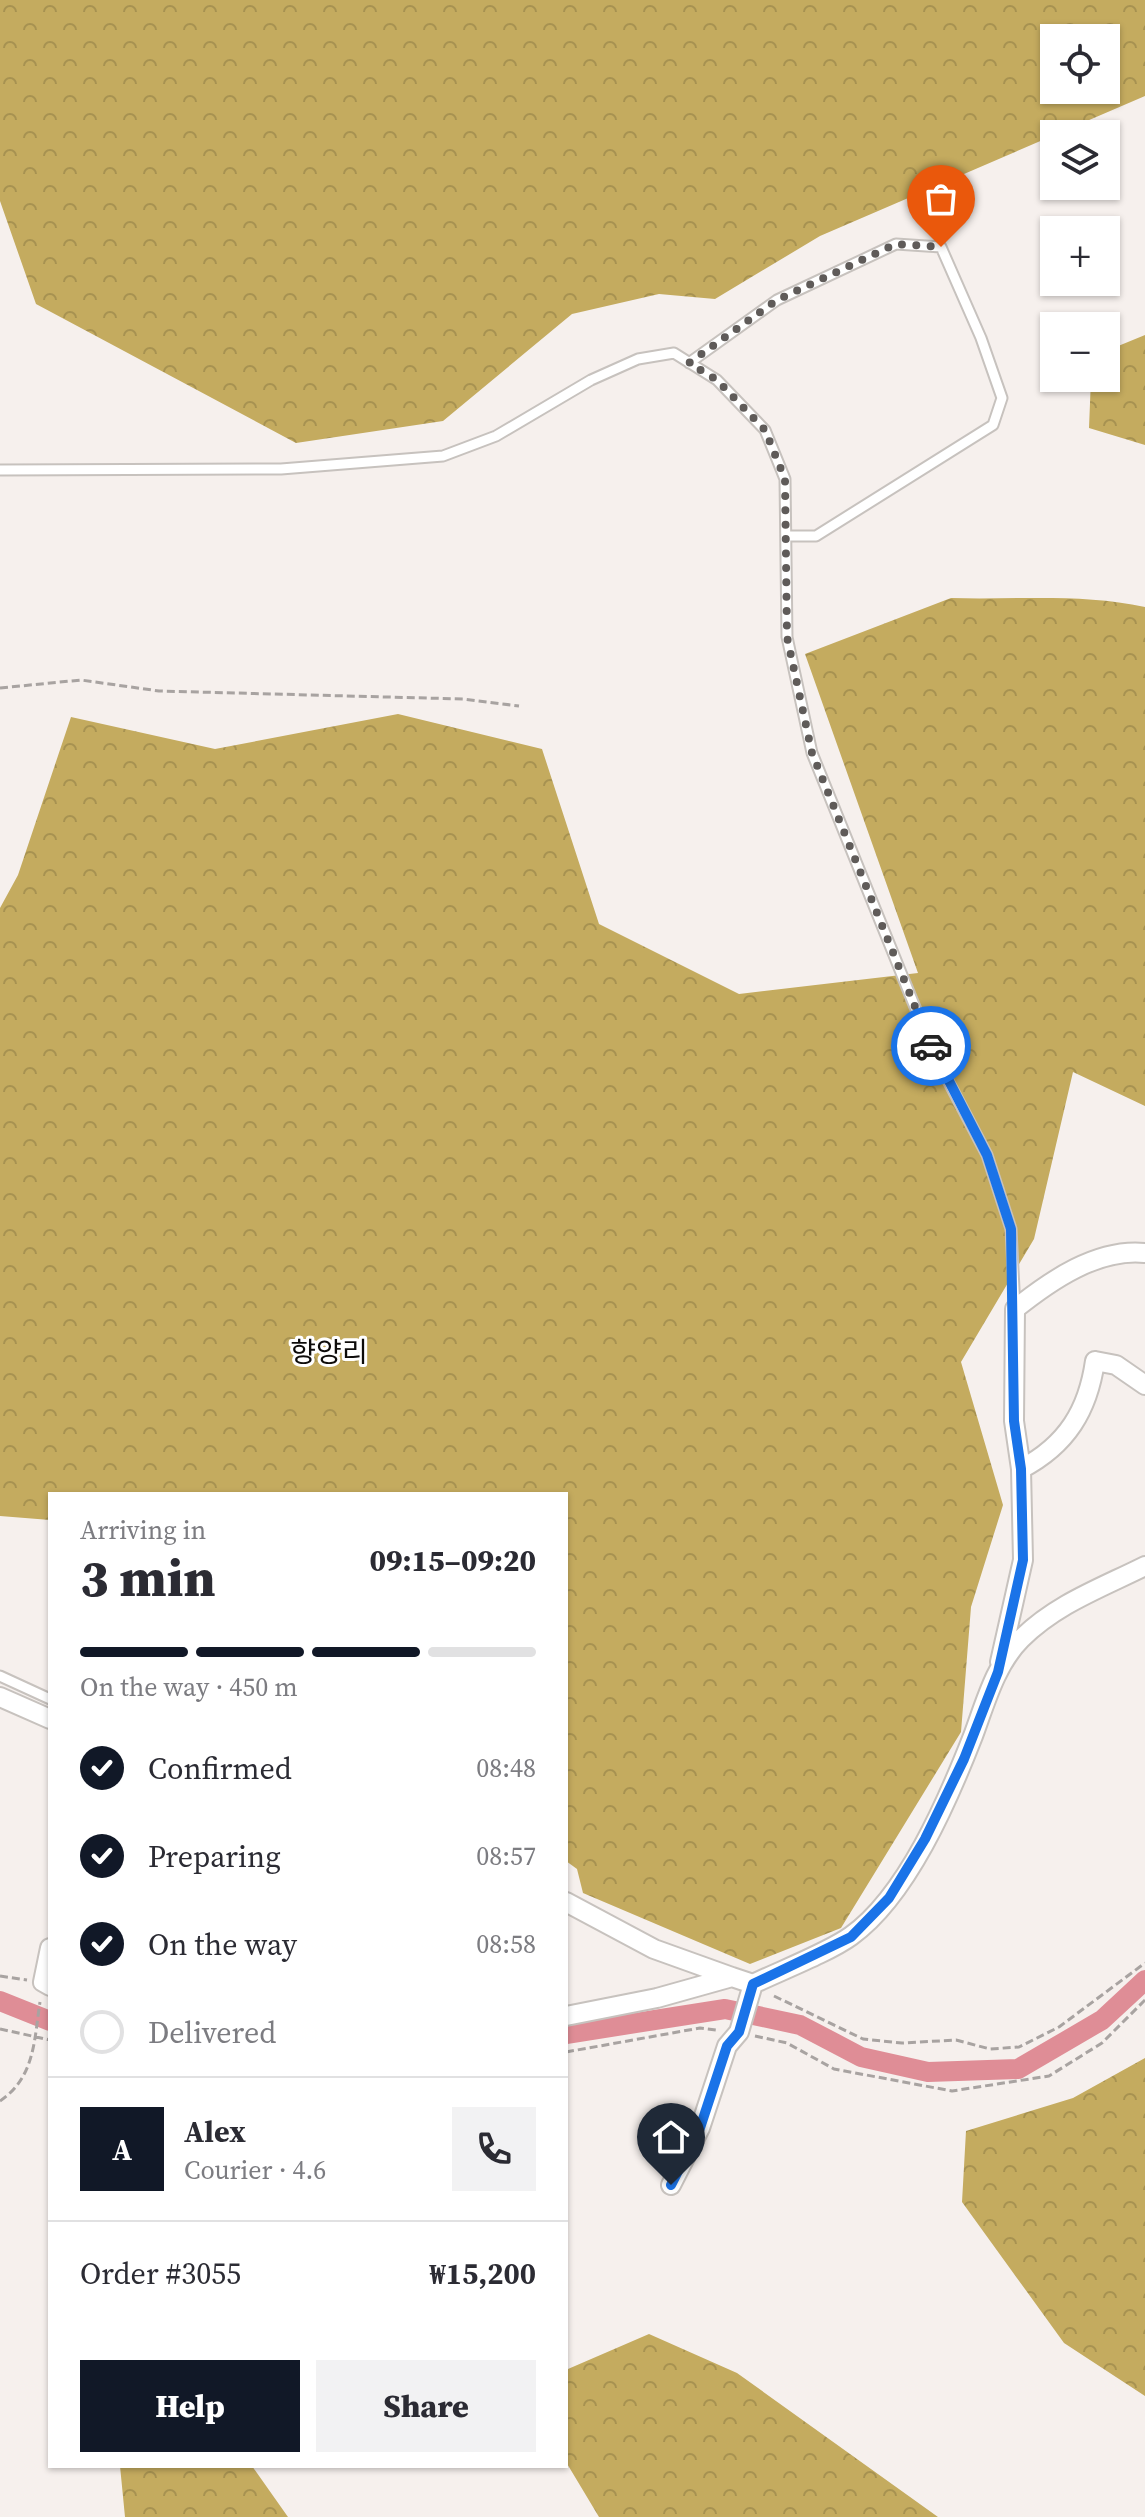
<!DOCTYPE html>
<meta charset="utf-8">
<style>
:root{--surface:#fff;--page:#f2f2f3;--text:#2b2b33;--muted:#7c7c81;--line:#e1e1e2;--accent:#111827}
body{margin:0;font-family:"Source Serif 4","Noto Sans KR",serif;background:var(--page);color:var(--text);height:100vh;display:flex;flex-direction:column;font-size:30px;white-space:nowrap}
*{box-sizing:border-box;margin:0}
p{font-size:26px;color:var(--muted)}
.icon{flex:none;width:44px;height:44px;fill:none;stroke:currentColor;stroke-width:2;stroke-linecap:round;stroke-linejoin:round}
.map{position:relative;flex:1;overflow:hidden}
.side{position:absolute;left:48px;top:1492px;width:520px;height:976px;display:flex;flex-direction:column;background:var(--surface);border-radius:0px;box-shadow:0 2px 6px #0004}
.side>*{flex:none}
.buttons{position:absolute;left:1040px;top:24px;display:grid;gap:16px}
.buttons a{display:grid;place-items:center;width:80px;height:80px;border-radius:0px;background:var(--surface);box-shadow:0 2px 6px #0004;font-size:40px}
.pin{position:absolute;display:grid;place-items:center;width:68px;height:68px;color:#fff;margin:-82px -34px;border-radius:50% 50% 50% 0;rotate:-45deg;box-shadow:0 0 8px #0007}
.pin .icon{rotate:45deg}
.courier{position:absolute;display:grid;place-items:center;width:80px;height:80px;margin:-40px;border:6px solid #1a73e8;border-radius:50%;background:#fff;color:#222;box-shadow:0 2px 10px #0007}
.summary em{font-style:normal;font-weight:800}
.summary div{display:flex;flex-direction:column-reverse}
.summary{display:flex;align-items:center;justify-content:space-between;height:136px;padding:0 32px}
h1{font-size:52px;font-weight:800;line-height:60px}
.bar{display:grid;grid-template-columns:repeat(4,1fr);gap:12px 8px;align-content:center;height:96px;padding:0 32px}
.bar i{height:10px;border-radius:6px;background:var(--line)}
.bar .on{background:var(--accent)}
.bar p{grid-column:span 4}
.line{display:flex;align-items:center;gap:20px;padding:0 32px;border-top:2px solid var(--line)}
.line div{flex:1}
.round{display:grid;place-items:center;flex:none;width:84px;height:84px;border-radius:0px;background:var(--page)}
ol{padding:0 32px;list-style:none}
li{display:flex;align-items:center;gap:24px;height:88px}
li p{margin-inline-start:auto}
li .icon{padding:8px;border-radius:50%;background:var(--accent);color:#fff;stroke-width:4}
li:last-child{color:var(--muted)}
li i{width:44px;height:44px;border:4px solid var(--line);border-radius:50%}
.button{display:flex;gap:16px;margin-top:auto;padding:16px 32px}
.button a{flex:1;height:92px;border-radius:0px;background:var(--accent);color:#fff;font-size:32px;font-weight:800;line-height:92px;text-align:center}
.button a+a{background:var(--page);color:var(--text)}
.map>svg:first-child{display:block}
</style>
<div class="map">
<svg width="1145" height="2517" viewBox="0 0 1145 2517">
<defs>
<pattern id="forest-crowns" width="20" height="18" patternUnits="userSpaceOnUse" patternTransform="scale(2)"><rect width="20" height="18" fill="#c4ab5f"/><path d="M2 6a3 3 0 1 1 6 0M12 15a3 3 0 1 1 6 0" fill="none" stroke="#a79251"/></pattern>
</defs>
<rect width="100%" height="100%" fill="#f6f0ed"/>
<path fill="url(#forest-crowns)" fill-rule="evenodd" d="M0 0H1145V96L820 236 715 299 659 294 572 314 443 421 296 443 36 304 0 201ZM1054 38H1106V90H1054Z
M1145 335V445L1089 428 1091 378H1106V351Z
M951 598C1015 600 1082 593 1145 607V1106L1073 1072 1034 1239 961 1362 1003 1505 971 1607 961 1732 841 1928 750 1964 583 1893 577 1869 566 1861V1494H50V1520L0 1516V908L18 875 71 717 215 749 398 714 542 749 599 924 739 994 918 973 805 654Z
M1145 2058V2396L1064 2343 962 2202 966 2131 1073 2098Z
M649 2334 737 2373 938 2517H599L566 2462 568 2369Z
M120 2466H252L288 2517H125Z"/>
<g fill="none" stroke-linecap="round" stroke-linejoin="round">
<path stroke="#df8d96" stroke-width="20" d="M0 2001 50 2021
M566 2034 725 2009 800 2025 861 2057 928 2072 1018 2069 1102 2020 1145 1980"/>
<g stroke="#c7c2be" stroke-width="13">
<path id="lane" d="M689 363 777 300 896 244 941 247 981 338 1002 398 993 425 816 536H788
M0 470 281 469 443 456 496 436 591 380 638 359 674 353 717 380 765 430 785 479 787 637 812 753 934 1054 987 1155 1011 1229 1015 1309
M0 1676 50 1699"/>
</g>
<g stroke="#c7c2be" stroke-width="22">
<path id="street" d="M1021 1469C1067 1445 1088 1410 1095 1361L1116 1365 1145 1385
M1000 1662 1023 1560 1021 1469 1014 1421 1015 1309C1050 1281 1097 1248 1145 1253
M0 1697 50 1719
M566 1902 654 1949 732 1977
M50 1948 43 1982 50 1986
M566 2016 657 1998 732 1977 753 1984
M671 2185 700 2128 727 2046 739 2032 753 1984C780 1971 829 1952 851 1936 907 1896 948 1800 973 1736 985 1704 995 1665 1021 1639 1056 1604 1101 1588 1145 1566"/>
</g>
<path stroke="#a8a3a1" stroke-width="3" stroke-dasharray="8 4" stroke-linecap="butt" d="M0 688 81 680 159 691 463 699 519 706
M0 1976 27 1980
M774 1996 863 2039 902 2043 956 2040 990 2049 1019 2047 1059 2027 1145 1963
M0 2029 50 2040
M755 2036 787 2043 834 2069 952 2091 1049 2076 1102 2043 1145 2000
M566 2052 700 2028 716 2030
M0 2101C35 2077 34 2041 40 2002"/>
<use href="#lane" stroke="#fff" stroke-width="9"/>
<use href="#street" stroke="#fff" stroke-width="18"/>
</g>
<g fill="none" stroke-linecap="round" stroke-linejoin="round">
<path stroke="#5f5b59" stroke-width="8" stroke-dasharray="0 14.4" d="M931 1046 812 753 787 637 785 479 765 430 717 380 689 363 777 300 896 244 941 247"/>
<path stroke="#1a73e8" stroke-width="10" d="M671 2185 700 2128 727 2046 739 2032 753 1984 851 1937 889 1898 925 1839 964 1759 998 1672 1023 1560 1021 1469 1014 1421 1011 1229 987 1155 931 1046"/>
</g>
<g text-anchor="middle" stroke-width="6" stroke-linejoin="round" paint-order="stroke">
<g font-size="28" fill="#0d0b0a" stroke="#fff">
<text x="329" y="1362">향양리</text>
</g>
</g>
</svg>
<div class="buttons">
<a><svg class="icon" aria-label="locate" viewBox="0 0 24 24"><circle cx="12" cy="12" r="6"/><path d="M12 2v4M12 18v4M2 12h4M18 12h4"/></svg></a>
<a><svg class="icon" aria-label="layers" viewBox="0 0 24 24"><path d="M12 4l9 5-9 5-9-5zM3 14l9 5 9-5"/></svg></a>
<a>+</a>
<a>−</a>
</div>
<div class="pin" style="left:941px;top:247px;background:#ea580c"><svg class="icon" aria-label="bag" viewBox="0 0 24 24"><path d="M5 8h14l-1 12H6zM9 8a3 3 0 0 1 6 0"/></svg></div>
<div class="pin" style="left:671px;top:2185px;background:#1f2937"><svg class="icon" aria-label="home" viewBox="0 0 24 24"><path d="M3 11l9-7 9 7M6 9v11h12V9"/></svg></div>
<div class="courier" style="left:931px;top:1046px"><svg class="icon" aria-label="car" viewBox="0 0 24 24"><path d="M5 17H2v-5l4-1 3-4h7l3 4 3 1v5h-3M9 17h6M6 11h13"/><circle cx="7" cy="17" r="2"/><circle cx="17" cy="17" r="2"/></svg></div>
<section class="side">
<div class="summary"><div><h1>3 min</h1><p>Arriving in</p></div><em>09:15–09:20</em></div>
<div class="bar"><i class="on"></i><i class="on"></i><i class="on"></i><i></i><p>On the way · 450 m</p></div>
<ol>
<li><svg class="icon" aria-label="check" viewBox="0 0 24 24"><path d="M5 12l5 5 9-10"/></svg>Confirmed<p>08:48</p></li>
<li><svg class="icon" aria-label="check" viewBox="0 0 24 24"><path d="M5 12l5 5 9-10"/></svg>Preparing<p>08:57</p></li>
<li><svg class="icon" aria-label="check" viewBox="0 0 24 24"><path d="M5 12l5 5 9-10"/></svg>On the way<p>08:58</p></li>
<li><i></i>Delivered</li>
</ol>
<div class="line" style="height:144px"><b class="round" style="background:var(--accent);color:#fff">A</b><div><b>Alex</b><p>Courier · 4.6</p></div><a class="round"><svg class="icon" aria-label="phone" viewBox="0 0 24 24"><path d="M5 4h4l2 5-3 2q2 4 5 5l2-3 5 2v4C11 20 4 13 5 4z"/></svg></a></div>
<div class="line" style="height:104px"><div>Order #3055</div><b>₩15,200</b></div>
<div class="button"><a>Help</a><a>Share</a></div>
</section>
</div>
